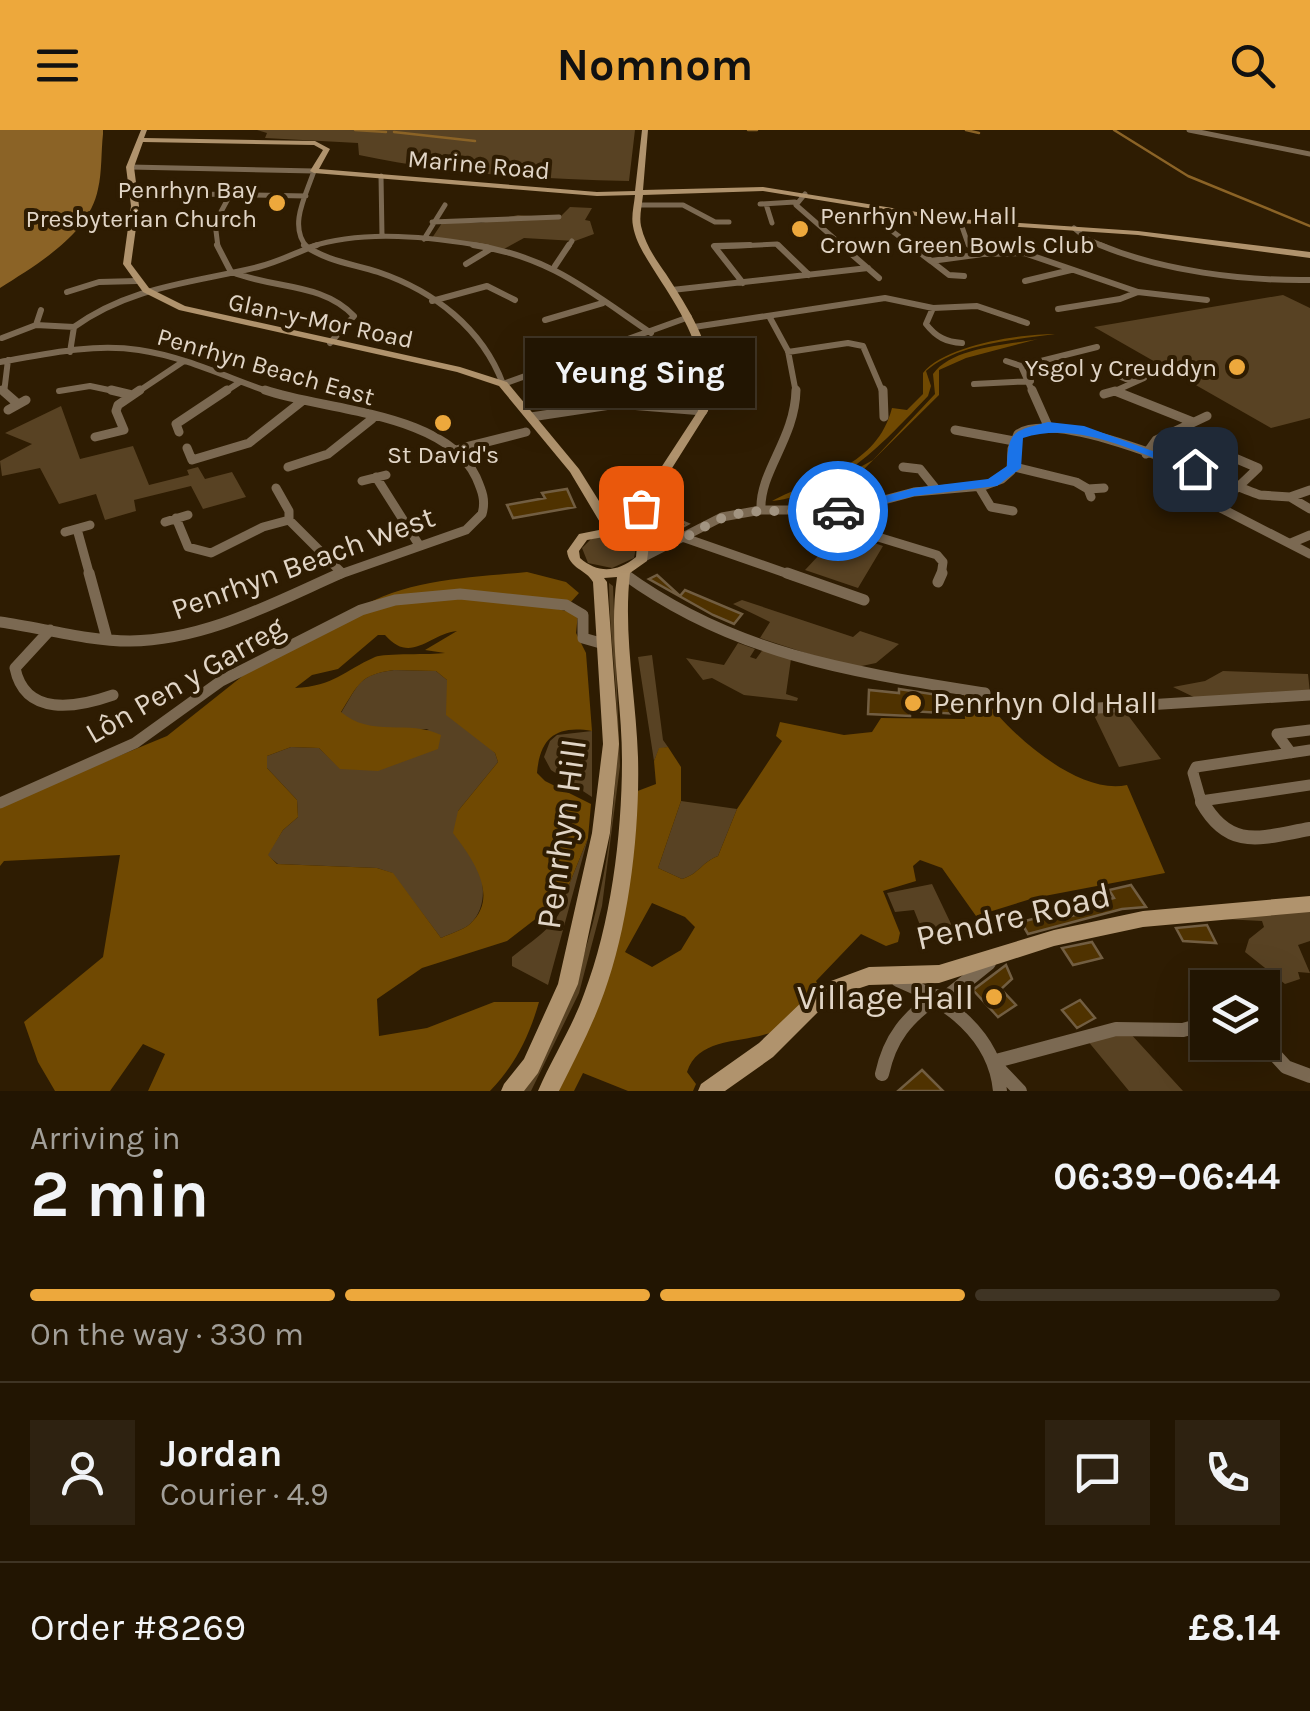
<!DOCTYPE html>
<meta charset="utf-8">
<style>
:root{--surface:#221502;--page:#2e2211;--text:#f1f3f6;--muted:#a29f99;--line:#3f3424;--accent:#eda83c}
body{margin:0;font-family:Karla,sans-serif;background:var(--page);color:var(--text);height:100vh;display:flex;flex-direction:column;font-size:38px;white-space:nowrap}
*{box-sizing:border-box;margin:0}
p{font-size:32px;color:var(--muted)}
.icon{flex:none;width:55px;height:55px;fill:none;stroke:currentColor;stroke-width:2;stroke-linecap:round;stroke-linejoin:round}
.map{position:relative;height:961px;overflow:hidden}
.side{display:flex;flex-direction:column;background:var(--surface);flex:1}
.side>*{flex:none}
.fabs{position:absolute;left:1190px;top:840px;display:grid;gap:20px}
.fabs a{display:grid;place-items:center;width:90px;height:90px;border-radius:0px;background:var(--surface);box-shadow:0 10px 40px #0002,0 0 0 2px var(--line);font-size:50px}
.pin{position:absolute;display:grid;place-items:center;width:85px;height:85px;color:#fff;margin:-42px;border-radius:20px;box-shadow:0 5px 15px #0006}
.courier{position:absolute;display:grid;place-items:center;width:100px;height:100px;margin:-50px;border:8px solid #1a73e8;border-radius:50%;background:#fff;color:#222;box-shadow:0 2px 12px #0007}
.bubble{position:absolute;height:70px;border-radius:0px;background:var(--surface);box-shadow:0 10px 40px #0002,0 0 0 2px var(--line);font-size:32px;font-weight:700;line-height:70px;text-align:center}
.overview em{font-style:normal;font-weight:700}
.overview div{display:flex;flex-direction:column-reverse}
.overview{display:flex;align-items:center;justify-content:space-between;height:170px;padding:0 30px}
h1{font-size:65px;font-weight:700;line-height:75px}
.bar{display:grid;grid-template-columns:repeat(4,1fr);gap:15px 10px;align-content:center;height:120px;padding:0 30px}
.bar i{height:12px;border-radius:8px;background:var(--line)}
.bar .current{background:var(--accent)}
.bar p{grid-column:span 4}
.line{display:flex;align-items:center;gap:25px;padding:0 30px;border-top:2px solid var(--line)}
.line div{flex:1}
.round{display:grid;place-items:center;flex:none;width:105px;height:105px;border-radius:0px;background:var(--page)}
header{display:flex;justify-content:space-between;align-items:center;height:130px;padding:0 30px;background:var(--accent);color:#111;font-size:45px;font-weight:700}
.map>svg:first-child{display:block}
</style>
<header><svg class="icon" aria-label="menu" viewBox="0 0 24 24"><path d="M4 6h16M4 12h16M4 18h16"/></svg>Nomnom<svg class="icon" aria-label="search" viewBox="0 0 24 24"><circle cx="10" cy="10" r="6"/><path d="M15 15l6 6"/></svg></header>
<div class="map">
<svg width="1310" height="961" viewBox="0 0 1310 961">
<rect width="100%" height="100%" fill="#2e1c02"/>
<path fill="#584223" d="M257 0H635L629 51C538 49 449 44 359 25L358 13 265 8 267 3Z
M570 77 592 78 585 90 590 91 594 104 575 111 524 108 502 120 432 108 442 93H481L518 85 559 88Z
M1283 165 1310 178V288L1271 298 1094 197Z
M61 276 80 329 133 316 149 355 189 345 187 340 198 337 205 349 232 342 246 367 203 379 191 356 134 370 136 381 105 390 96 364 59 374 40 338 2 346 0 331 32 314 5 303Z
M794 386H835L865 410 883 416 858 458 805 440 820 424 813 391H795Z
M607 405 625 408 636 417 634 428 612 438 588 433 582 418 591 409Z
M609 453 613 456 620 636 602 776 579 863 531 961H523C589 852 617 724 617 597 617 549 609 501 609 453Z
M742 470 853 507 860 501 899 514 876 533 852 538 760 508 770 492 733 474Z
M738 513 755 519 750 527 756 529 764 518 791 529 786 564 798 568 797 571 744 565 712 548 703 550 686 528 724 535Z
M652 525 663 610 668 617 659 619 654 631 638 527Z
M394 540 436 541 447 550 448 574 495 623 498 632 458 681C470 711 500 766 470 794 463 800 449 804 441 808L392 743 377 738 278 734 267 725 283 700 298 687 297 670 267 638V626L291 617 319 618 341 639 429 599C398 600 365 603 341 583 359 554 358 545 394 540Z
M1223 541 1308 544 1310 563 1200 570 1173 557 1205 551Z
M1124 580 1161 629 1119 637 1092 581Z
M592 601V667L551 640 544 627 550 611 557 605Z
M681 671 737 679 718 726C702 732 699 744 682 749L658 738Z
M588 708 548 855 512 836V827C530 812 564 792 564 767Z
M932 754 953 798 922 800 914 780 895 782 887 763Z
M1310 779V811L1298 815 1310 843 1298 842 1300 849 1285 854 1245 822 1249 809 1264 797 1262 791 1223 789Z
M1129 902 1183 961H1129L1087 910Z"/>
<path fill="#704902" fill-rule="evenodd" d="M1055 204C1014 210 958 213 926 241L931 256 928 266C885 311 838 364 772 371 820 346 877 336 892 278L907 280 923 264V243C945 215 1021 204 1055 204Z
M1038 209 966 228 939 240V265L856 347 815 362 873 330 935 264 933 244C952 217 1007 215 1038 209Z
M527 442 566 452 579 463 570 473 433 462 356 480C407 449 468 448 527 442Z
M422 467 521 470 578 484 576 503 586 523 592 601C557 595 540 607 537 643L545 651 591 674 588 708 564 767 507 811 422 838 377 869 379 906 427 898 494 872H539C529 907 515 935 490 961H148L165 924 143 914 110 961H55L38 932 24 892 103 827 120 725 4 731 0 736V675L167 606 245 544 363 483ZM457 501 425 520 445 523C431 525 385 523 375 527 343 541 335 556 295 558L312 545 338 539 378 505H385C411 535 429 504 457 501ZM394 540 436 541 447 550 446 585 495 623 498 632 458 681 453 703C471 727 501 766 470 794 463 800 449 804 441 808L393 743 377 738 277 734 268 725 283 700 298 687 297 670 267 638V626L291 617 319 618 340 639 378 641 438 619 441 605C409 589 371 608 341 582 359 554 359 545 394 540Z
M964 563 982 565C1008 603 1079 666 1127 655L1165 743 1034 768 976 786 942 738 920 730 913 736 916 751 883 761 900 803 898 812 886 816 861 804 816 851 820 859C809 871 798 886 785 895 756 917 700 901 687 942L696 954 693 961H628L583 943 574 961H555L603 864 635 662 656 654 654 631 659 618 668 617 681 637V671L658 738 682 749C699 744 702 732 718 726L737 679 782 611 776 606 780 592 844 605 872 602 881 588 965 589ZM652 773 685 787 695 797 681 820 652 837 625 822Z"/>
<path fill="#8b6326" d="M0 0H103V4C101 22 102 42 98 59 89 105 36 135 0 158Z"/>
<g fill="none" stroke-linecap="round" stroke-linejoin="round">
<path stroke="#8b6326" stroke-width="2.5" d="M355 0 386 2
M748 0H757
M966 0 979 3
M1114 0 1188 46 1310 96
M394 2 475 11"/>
</g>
<path fill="#4f3200" stroke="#725e42" stroke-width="2.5" d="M567 359 575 377 513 388 507 375 545 368 542 363Z
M665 384 688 394 659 410 648 407Z
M657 445 680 466 685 460 742 484 734 494 713 485 649 449Z
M899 559 958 568 959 584 910 581V586L868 584 869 560 899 563Z
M1131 755 1146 777 1122 779 1028 804 1021 792 1060 782 1064 788 1086 782 1082 777 1114 768 1109 760Z
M1207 795 1216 813 1183 811 1176 798Z
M1092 812 1102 828 1073 835 1062 818Z
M1006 835 1012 849 1001 859 1016 875 998 887 973 860Z
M1080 870 1095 888 1077 898 1062 880Z
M922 940 943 961H898Z"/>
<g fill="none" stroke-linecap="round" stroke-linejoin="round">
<path stroke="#7b6952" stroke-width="5" d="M1189 0 1310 24
M130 37 314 41C306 65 288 96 307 117
M381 46 382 106
M135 63 306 66
M805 64 796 75 844 117
M760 74 795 72
M766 74 772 93
M639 75H683L715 92H729
M960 91 968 114 973 117
M432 92 559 87
M888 98 913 117
M1074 98 1087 109 1106 117
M424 109 445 75
M218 117 215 93 230 65
M310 117C364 99 432 107 488 117
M568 117 572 111
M715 117 777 114 780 117"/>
<path stroke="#7b6952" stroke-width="6" d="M217 115 231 142
M304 115C326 131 353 134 378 142 434 161 482 198 503 254L689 187
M473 115C549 126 589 161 651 203
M778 115 809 145
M841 115 879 148
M910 115 931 131
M1100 115C1163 141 1242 151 1310 150
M983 124 1024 123 1138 162
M466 134 489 120
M555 136 569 115
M232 142C273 159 322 152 354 186L330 213
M964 146 949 145 931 131 983 124 969 115
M1025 151 1071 140
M743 153 714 116 750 115
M672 160 868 138
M67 162 99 152 137 151
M432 171 487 156 515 170
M933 178 926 194C936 207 946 212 962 213
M1058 179 1120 169 1138 162 1207 170
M769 186 788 221 796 263
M545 190 603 173
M36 195 74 197
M694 197 885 168 933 178 977 176 1027 193
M2 208 36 195 41 180
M608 218 638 238
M70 222 74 197C131 156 192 153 258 137 279 132 297 122 317 115
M788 222 848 213 863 216 883 263
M1006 231 1021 236
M0 232C45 224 93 213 139 220 186 227 228 248 272 263
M1119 246 1133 252
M974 254 1031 251
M59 261 90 256 123 263
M1115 261 1144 248
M4 263 8 230
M136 263 184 231
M223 263 240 252
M1033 263 1021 236 1097 217
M1108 263H1120"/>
<path stroke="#7b6952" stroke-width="9" d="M2 260 18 274
M111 260 132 265
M265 260C326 281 445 282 476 347 482 361 486 370 482 384L466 400 335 446
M883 260 884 287
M1032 260 1048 296
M1104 264 1115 261 1193 292
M8 280 26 270
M531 287 617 274 703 281
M955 300 1014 311
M179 302 176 294 227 260
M95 307 124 300 116 281 118 275 140 260
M187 318 192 330 249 313 301 272
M456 320 526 302 465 317
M1146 324 1156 310 1207 286
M1237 329 1258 338 1237 358
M288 337 328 324 372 289
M903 337 920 339 936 359
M1014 337 1076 352 1088 359
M376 347 419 415
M362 351 386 345
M979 357 991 377 1013 381
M276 358 289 381V390
M1091 367 1088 359 1104 358
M1290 367 1310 379
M1205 370 1310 424
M761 380H846L914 362 983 356 1002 349 1011 341 1012 319 1018 304C1059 277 1212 348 1260 365L1290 367 1310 360
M846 380 878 407 937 425 943 432 941 446
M176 388 188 417 211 423 263 397 289 390 341 442
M165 392 188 385
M77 399 90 446
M65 402 90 395
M685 408 794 446
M1291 413 1310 405
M642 428 722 387 761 380C759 342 795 309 796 260"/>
<path stroke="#7b6952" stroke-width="11" d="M89 443 107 509
M787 443 864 470
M624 444C735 525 853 542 985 563
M938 452 942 443
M0 492C42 498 88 511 130 511 206 510 273 473 341 443
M50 500 15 538C25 587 76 578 113 565
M1098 578 1310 565
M1291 623 1277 604 1310 600
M1201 671 1193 643 1196 637 1310 620
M0 673 135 613 221 551 361 480 395 470 460 464 566 475 583 485V508L604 514
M1203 675 1201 671 1310 655"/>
<path stroke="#7b6952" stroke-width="14" d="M1202 672C1230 722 1263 707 1310 699
M898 850C947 870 995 905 1000 961
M943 870 989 833
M1262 911 1286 937 1310 946
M996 931 1116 899 1183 900 1208 893
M1000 940 1020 961
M882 944C890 907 907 888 937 866"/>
<path fill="#b0936d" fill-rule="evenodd" d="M141 0H147L144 8 315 11 330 19 319 39 597 62 635 61 642 0H648L643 60 763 57 960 89 1138 101 1310 122V128L1138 105 960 93 763 61 643 65C642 75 639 87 641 96 645 114 656 130 666 144 693 186 722 229 708 281L645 381 624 400 634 402 649 415 647 431 630 443C623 505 636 565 638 627 640 700 629 795 604 863 592 897 575 929 559 961H538C552 928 572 898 584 864 611 794 622 705 622 630 622 569 608 508 617 447L604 448 607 452 619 614 610 703 578 854 538 943 524 961H501L504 954 524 929 558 854 592 703 603 614 593 452C586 439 569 439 567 421L579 404 604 399 570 342 499 256 457 242 179 180 143 162 123 134 131 76 126 37ZM143 12 314 15 323 20 310 41 314 43 597 66 635 65C634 75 631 87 633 96 636 114 648 130 657 145 684 187 712 229 698 281L636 376 614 395 579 339 507 252 460 237 185 176 149 158 131 134 139 76 134 37ZM615 405 626 408 637 416 636 427C618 442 598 444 580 428L579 421 587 410Z
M1310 766V782L1143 797 1054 816 939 853 869 855 845 863 822 878 773 927 725 961H698L701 954 759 913 808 866 831 851 869 837 939 835 1054 800 1143 781Z"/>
</g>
<path fill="#1a73e8" d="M1048 292 1084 296 1202 339 1190 342C1137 323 1079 290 1023 308L1021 338 997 356 914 366 838 385 831 381 914 358 988 349 1007 336C1008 299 1015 301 1048 292Z"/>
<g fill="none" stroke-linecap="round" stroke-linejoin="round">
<path stroke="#a29481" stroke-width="10" stroke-dasharray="0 18" d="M641 378 631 402C640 413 651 417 665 414 689 410 706 392 729 386 765 376 801 385 838 381"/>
</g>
<g fill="#eda83c" stroke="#2e1c02" stroke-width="4">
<circle cx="277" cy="73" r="10"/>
<circle cx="800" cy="99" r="10"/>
<circle cx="1237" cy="237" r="10"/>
<circle cx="443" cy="293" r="10"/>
<circle cx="913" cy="573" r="10"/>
<circle cx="994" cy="867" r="10"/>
</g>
<g text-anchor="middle" stroke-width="8" stroke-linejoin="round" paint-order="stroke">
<g font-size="25" fill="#e1d5c6" stroke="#2e1c02">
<text transform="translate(479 34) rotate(5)" y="9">Marine Road</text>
<text transform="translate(321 190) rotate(12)" y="9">Glan-y-Mor Road</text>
<text transform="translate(266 236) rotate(16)" y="9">Penrhyn Beach East</text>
</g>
<g font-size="25" fill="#e1d5c6" stroke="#2e1c02" text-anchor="end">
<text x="257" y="68">Penrhyn Bay<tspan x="257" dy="29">Presbyterian Church</tspan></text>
<text x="820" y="94" text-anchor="start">Penrhyn New Hall<tspan x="820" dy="29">Crown Green Bowls Club</tspan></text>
<text x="1217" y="246">Ysgol y Creuddyn</text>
<text x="443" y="333" text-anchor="middle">St David's</text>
</g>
<g font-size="30" fill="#e1d5c6" stroke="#2e1c02">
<text transform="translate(303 433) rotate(-20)" y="10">Penrhyn Beach West</text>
<text transform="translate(185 550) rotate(-30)" y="10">Lôn Pen y Garreg</text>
</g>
<g font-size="30" fill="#e1d5c6" stroke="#2e1c02" text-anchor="start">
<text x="933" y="583">Penrhyn Old Hall</text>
</g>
<g font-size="35" fill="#e1d5c6" stroke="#2e1c02">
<text transform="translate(561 704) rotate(-82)" y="12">Penrhyn Hill</text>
<text transform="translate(1013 786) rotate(-13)" y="12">Pendre Road</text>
</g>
<g font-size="35" fill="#e1d5c6" stroke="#2e1c02" text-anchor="end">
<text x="974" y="879">Village Hall</text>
</g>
</g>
</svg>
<div class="fabs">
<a><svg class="icon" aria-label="layers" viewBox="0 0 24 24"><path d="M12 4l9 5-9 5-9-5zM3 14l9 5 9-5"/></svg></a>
</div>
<div class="pin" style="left:641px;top:378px;background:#ea580c"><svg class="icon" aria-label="bag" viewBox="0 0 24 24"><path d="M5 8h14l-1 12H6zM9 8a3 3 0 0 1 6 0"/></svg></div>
<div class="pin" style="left:1195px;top:339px;background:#1f2937"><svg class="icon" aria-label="home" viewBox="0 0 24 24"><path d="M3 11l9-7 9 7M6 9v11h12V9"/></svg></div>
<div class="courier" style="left:838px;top:381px"><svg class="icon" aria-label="car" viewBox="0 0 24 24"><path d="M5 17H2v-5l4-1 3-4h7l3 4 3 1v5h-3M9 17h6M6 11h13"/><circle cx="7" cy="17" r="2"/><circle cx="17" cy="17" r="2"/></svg></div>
<div class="bubble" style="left:525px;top:208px;width:230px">Yeung Sing</div>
</div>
<section class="side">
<div class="overview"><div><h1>2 min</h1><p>Arriving in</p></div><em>06:39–06:44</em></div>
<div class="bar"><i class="current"></i><i class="current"></i><i class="current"></i><i></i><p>On the way · 330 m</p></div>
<div class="line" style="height:180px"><a class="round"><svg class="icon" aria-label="person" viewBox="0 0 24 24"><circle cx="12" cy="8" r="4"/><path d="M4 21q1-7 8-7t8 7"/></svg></a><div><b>Jordan</b><p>Courier · 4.9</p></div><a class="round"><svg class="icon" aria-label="chat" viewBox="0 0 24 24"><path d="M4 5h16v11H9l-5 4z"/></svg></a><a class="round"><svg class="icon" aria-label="phone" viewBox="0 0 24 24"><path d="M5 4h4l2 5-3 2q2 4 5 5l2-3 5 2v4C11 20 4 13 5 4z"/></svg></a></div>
<div class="line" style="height:130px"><div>Order #8269</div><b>£8.14</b></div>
</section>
